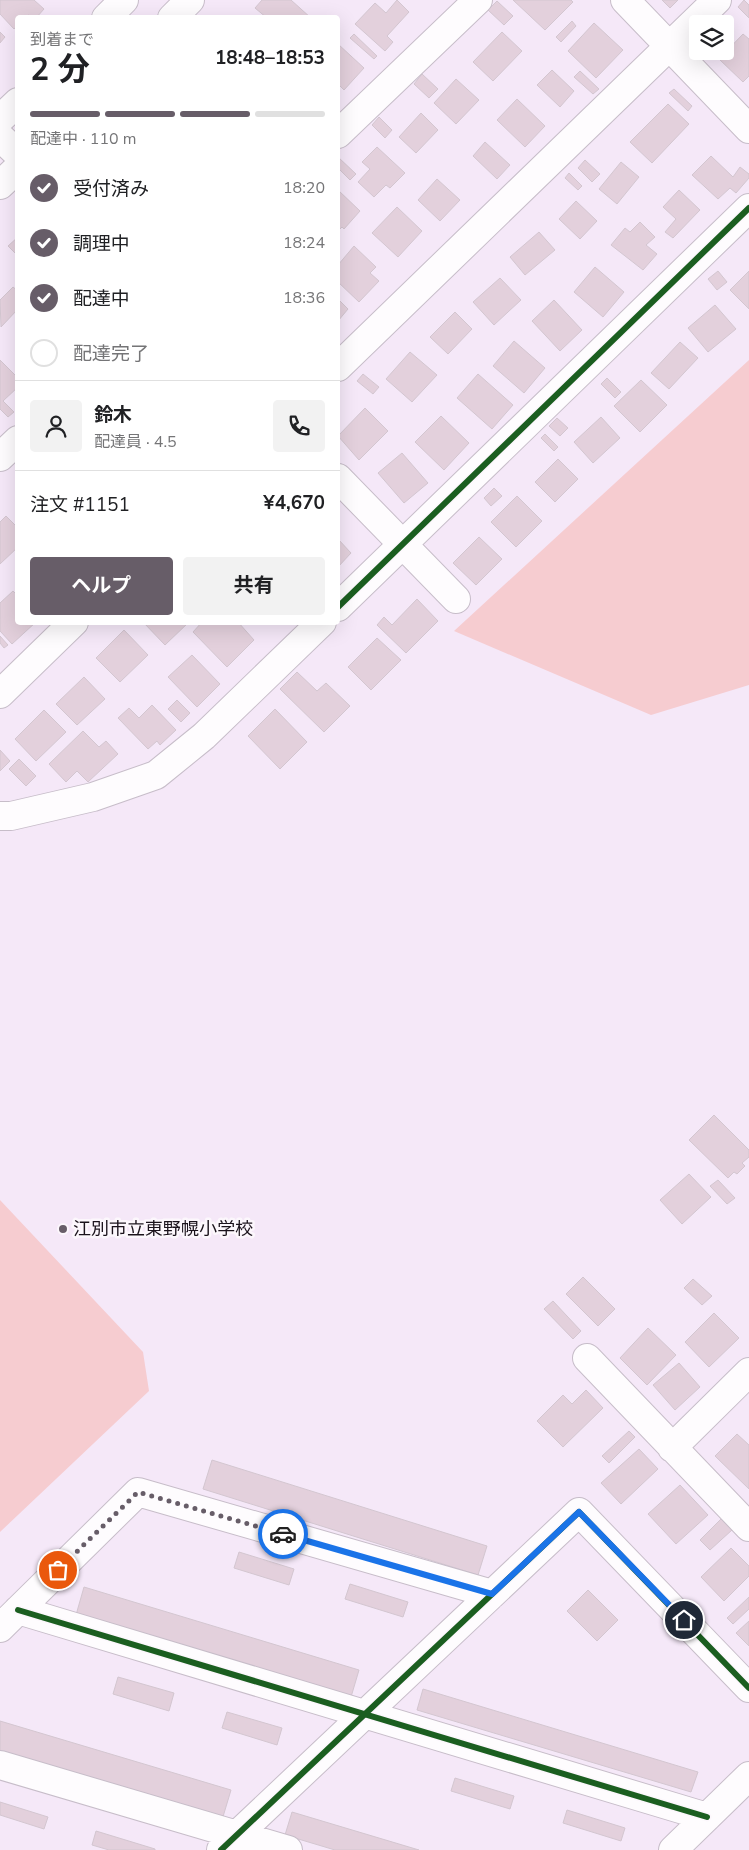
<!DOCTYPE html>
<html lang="ja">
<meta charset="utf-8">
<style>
:root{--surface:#fff;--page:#f2f2f2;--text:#202124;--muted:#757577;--line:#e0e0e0;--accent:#675d68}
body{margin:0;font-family:"Nunito Sans","Noto Sans JP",sans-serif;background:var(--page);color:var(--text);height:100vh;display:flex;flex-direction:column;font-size:19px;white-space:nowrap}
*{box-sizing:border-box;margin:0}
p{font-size:16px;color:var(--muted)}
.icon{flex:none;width:28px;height:28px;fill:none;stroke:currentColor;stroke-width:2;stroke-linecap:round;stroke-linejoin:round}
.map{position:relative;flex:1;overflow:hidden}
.side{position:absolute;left:15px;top:15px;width:325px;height:610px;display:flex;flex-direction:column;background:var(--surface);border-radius:5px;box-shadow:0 5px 20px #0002}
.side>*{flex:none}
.controls{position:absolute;left:689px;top:15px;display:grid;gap:10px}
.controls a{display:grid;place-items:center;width:45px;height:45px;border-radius:5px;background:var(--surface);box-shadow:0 5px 20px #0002;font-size:25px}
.pin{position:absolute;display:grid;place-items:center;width:42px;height:42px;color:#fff;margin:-21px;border:2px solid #fff;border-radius:50%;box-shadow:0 1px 5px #0007}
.courier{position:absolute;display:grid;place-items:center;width:50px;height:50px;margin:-25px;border:4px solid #1a73e8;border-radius:50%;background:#fff;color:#222;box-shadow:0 1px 6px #0007}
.head em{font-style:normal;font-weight:700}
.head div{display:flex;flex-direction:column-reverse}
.head{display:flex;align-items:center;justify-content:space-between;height:85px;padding:0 15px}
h1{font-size:32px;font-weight:700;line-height:38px}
.bar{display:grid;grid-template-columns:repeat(4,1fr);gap:8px 5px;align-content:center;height:60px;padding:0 15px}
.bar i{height:6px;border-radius:4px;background:var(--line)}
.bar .on{background:var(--accent)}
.bar p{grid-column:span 4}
.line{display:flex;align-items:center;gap:12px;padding:0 15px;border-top:1px solid var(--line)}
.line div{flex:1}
.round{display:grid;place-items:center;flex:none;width:52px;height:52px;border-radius:5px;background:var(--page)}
ol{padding:0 15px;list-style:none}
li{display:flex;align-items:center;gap:15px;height:55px}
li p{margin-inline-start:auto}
li .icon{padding:5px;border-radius:50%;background:var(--accent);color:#fff;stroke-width:4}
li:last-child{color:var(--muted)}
li i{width:28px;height:28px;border:2px solid var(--line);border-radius:50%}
.action{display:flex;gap:10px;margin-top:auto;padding:10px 15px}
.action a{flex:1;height:58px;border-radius:5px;background:var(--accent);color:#fff;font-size:20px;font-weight:700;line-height:58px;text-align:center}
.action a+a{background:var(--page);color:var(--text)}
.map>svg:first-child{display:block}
</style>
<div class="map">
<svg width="749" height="1850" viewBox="0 0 749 1850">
<rect width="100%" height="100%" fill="#f5e8f8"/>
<path fill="#f6ccd0" d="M749 360V685L651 715 454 631Z
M0 1200 143 1352 149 1391 0 1532Z"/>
<path fill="#e3d0dc" stroke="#d3c6d0" d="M0 0H34L44 9 36 18 28 15 25 18H18V25L14 29 0 14Z
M262 0H291L311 18H267L255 8Z
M397 0 409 12 387 36 393 42 385 51 355 24 375 3 386 13Z
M513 0H571L573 2 545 30Z
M662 0H678L670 8Z
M744 0 749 5V18L738 7Z
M497 1 513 16 504 25 488 10Z
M572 21 576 26 561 42 556 37Z
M594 23 623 50 596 78 568 51Z
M0 32 5 37 0 43Z
M502 32 522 51 493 81 473 62Z
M354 34 377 56 374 59 350 38Z
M743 34 749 39V76L743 82 719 59Z
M338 44 364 68 344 90 338 84Z
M552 70 574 91 560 107 537 85Z
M580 71 599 89 593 94 574 77Z
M422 74 438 89 429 98 414 84Z
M456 79 479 100 456 124 434 103Z
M674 89 692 106 688 111 669 93Z
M517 99 545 126 525 147 497 120Z
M668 104 689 124 652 163 630 142Z
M421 113 438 130 416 153 399 137Z
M379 117 392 130 385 138 372 125Z
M485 142 510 165 497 179 473 156Z
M377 147 405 173 390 188 386 185 374 197 358 182 370 169 362 162Z
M711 156 733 177 740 167 749 174V178L736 193 730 188 718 199 692 175Z
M338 157 356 174 350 180 338 168Z
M585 160 600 174 592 182 578 168Z
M621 162 639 177 617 204 599 189Z
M569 173 582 186 578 190 565 178Z
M437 179 460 200 440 221 418 200Z
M338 190 360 211 344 229 342 227 338 231Z
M679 190 700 210 673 238 665 232 676 219 663 207Z
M576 201 597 221 580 239 559 219Z
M397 207 422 231 398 257 372 233Z
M640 222 655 237 646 245 657 254 643 270 611 245 625 228 630 232Z
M539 232 555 250 525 275 510 257Z
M18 237V256L8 246Z
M354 246 376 267 370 273 379 281 359 302 338 282V265Z
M595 267 624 292 603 317 574 292Z
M718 271 727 282 717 290 708 279Z
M749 271V309L730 290Z
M500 278 521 300 494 325 473 302Z
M13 287 18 291V309L1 327 0 300Z
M338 299 348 309 338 321Z
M554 300 582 330 560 351 532 321Z
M715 305 736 329 708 352 688 328Z
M455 312 472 329 448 354 430 337Z
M514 341 545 368 524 393 493 366Z
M680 342 698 358 669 389 651 373Z
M410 352 437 375 412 402 386 379Z
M0 360 18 378V387L3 401 14 412 8 417 0 409Z
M363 374 379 387 373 394 357 381Z
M478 374 513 405 492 429 457 398Z
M607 378 621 392 615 398 601 384Z
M641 380 667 405 640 432 614 406Z
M365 408 388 431 359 460 338 436Z
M441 416 469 443 444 470 415 442Z
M601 417 620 438 593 463 574 442Z
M557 418 568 428 560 436 549 426Z
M545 434 558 447 554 451 541 438Z
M402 453 428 483 404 503 378 473Z
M558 459 578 479 555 502 535 482Z
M494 488 502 496 491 506 484 498Z
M517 496 542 521 516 547 491 522Z
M6 516 18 528V547L0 564V522Z
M479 537 502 559 476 585 453 563Z
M338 539 351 553 338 567Z
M13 591 18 596V622H36L12 644 0 631V603Z
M417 599 438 621 406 653 377 625 384 617 392 625Z
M143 622H189L165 645Z
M202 622H238L254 640 227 667 193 632Z
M124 630 148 655 120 682 96 658Z
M0 636 8 645 4 648 0 643Z
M377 638 401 660 371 690 348 667Z
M192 655 220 684 197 707 168 677Z
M297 672 317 691 326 683 350 706 324 732 280 689Z
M84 677 105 699 77 725 56 704Z
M177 700 190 713 181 722 168 709Z
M152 705 176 730 160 745 157 741 148 749 118 718 129 708 139 718Z
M275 709 307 742 280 769 248 736Z
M44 710 66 732 36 761 15 739Z
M83 731 99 747 106 741 118 754 88 782 77 771 66 782 49 764Z
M0 750 10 761 0 771Z
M19 759 36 776 26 786 9 769Z
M714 1115 749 1150V1157L742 1163 745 1166 737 1174 734 1172 728 1178 689 1140Z
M689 1174 711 1197 682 1224 660 1200Z
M718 1180 735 1198 727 1204 710 1186Z
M583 1277 615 1309 598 1326 566 1294Z
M693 1279 712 1296 702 1305 684 1288Z
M553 1301 581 1331 573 1339 544 1309Z
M714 1313 739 1338 709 1367 685 1342Z
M648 1328 676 1355 647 1385 620 1358Z
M679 1363 700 1387 675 1410 653 1385Z
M586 1390 603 1408 563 1447 537 1421 563 1395 572 1404Z
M629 1431 635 1437 609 1463 602 1456Z
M737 1434 749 1445V1489L715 1456Z
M639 1449 658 1469 621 1504 601 1483Z
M212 1460 487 1546 478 1575 203 1489Z
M680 1485 708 1515 676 1544 648 1514Z
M721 1519 732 1530 710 1550 700 1540Z
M731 1548 749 1566V1576L724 1601 701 1577Z
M239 1552 294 1569 289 1585 234 1568Z
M350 1584 408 1602 403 1617 345 1599Z
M84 1587 359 1670 351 1697 76 1615Z
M588 1590 618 1620 597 1641 567 1611Z
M749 1597V1609L733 1624 727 1618Z
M749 1621V1646L736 1633Z
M118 1677 174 1693 169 1711 113 1694Z
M423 1689 698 1772 691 1792 417 1710Z
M227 1712 282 1728 277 1745 222 1728Z
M0 1721 231 1790 222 1820 0 1753Z
M455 1778 514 1796 510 1809 451 1791Z
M0 1802 48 1817 44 1829 0 1815Z
M567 1810 625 1828 621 1841 563 1823Z
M292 1812 419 1850H335L285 1835Z
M96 1831 155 1849V1850H109L92 1845Z"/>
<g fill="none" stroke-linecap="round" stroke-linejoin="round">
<g stroke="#c7bdc9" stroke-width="30">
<path id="street" d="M625 0 749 129
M338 134 478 0
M0 137 18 154
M338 367 717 0
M0 457 18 440
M338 478 456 599
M338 607 749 208
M0 694 74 622
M0 816H11L93 797 156 775 204 736 322 622
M587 1358 749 1527
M672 1448 749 1372
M18 1610 707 1817
M0 1628 138 1492 492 1594
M0 1765 288 1850
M221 1850 579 1512 749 1688
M673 1850 749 1776"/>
</g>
<g stroke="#c7bdc9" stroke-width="30">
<path id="primary" d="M106 18 124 0
M172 18 190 0
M0 119 18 102
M0 185 18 168"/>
</g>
<use href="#street" stroke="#fefcfe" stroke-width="28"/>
<use href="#primary" stroke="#fefcfe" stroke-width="28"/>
<g stroke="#fcf7fc" stroke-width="9">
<path id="cycleway" d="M338 607 749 208
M18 1610 707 1817
M221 1850 579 1512 749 1688"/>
</g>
<use href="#cycleway" stroke="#1b5e20" stroke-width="6"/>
</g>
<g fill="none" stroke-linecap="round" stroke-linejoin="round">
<path stroke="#675d68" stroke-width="5" stroke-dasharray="0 9" d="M58 1570 138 1492 283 1534"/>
<path stroke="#1a73e8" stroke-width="6" d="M283 1534 492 1594 579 1512 684 1620"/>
</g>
<circle fill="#675d68" stroke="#fcf7fc" stroke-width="2" cx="63" cy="1229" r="5"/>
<g text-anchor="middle" stroke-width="5" stroke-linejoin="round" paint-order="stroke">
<g font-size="18" fill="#1a121b" stroke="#fcf7fc" text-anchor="start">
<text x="73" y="1235">江別市立東野幌小学校</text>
</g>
</g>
</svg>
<div class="controls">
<a><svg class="icon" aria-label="layers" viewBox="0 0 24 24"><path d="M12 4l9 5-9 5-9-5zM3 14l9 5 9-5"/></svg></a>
</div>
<div class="pin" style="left:58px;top:1570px;background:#ea580c"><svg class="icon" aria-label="bag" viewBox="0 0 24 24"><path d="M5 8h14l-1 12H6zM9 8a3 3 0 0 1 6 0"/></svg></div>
<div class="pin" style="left:684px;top:1620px;background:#1f2937"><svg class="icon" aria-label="home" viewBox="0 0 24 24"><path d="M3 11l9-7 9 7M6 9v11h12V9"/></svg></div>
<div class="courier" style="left:283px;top:1534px"><svg class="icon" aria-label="car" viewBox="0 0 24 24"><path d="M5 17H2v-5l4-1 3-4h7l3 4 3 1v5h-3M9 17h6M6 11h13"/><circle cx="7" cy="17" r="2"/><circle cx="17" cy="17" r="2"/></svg></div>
<section class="side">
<div class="head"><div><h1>2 分</h1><p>到着まで</p></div><em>18:48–18:53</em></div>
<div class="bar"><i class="on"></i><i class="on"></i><i class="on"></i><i></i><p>配達中 · 110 m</p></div>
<ol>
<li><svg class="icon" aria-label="check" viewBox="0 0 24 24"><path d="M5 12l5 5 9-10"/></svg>受付済み<p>18:20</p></li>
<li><svg class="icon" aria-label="check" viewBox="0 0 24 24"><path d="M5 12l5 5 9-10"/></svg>調理中<p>18:24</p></li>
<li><svg class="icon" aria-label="check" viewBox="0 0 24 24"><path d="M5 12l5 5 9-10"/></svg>配達中<p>18:36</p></li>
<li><i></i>配達完了</li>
</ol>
<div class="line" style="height:90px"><a class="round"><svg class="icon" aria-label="person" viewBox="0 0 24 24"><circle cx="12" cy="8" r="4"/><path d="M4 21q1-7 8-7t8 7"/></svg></a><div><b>鈴木</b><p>配達員 · 4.5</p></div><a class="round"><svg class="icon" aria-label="phone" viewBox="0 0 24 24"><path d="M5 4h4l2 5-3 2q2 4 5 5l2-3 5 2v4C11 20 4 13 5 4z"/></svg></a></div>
<div class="line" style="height:65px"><div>注文 #1151</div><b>¥4,670</b></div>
<div class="action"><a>ヘルプ</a><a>共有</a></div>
</section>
</div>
